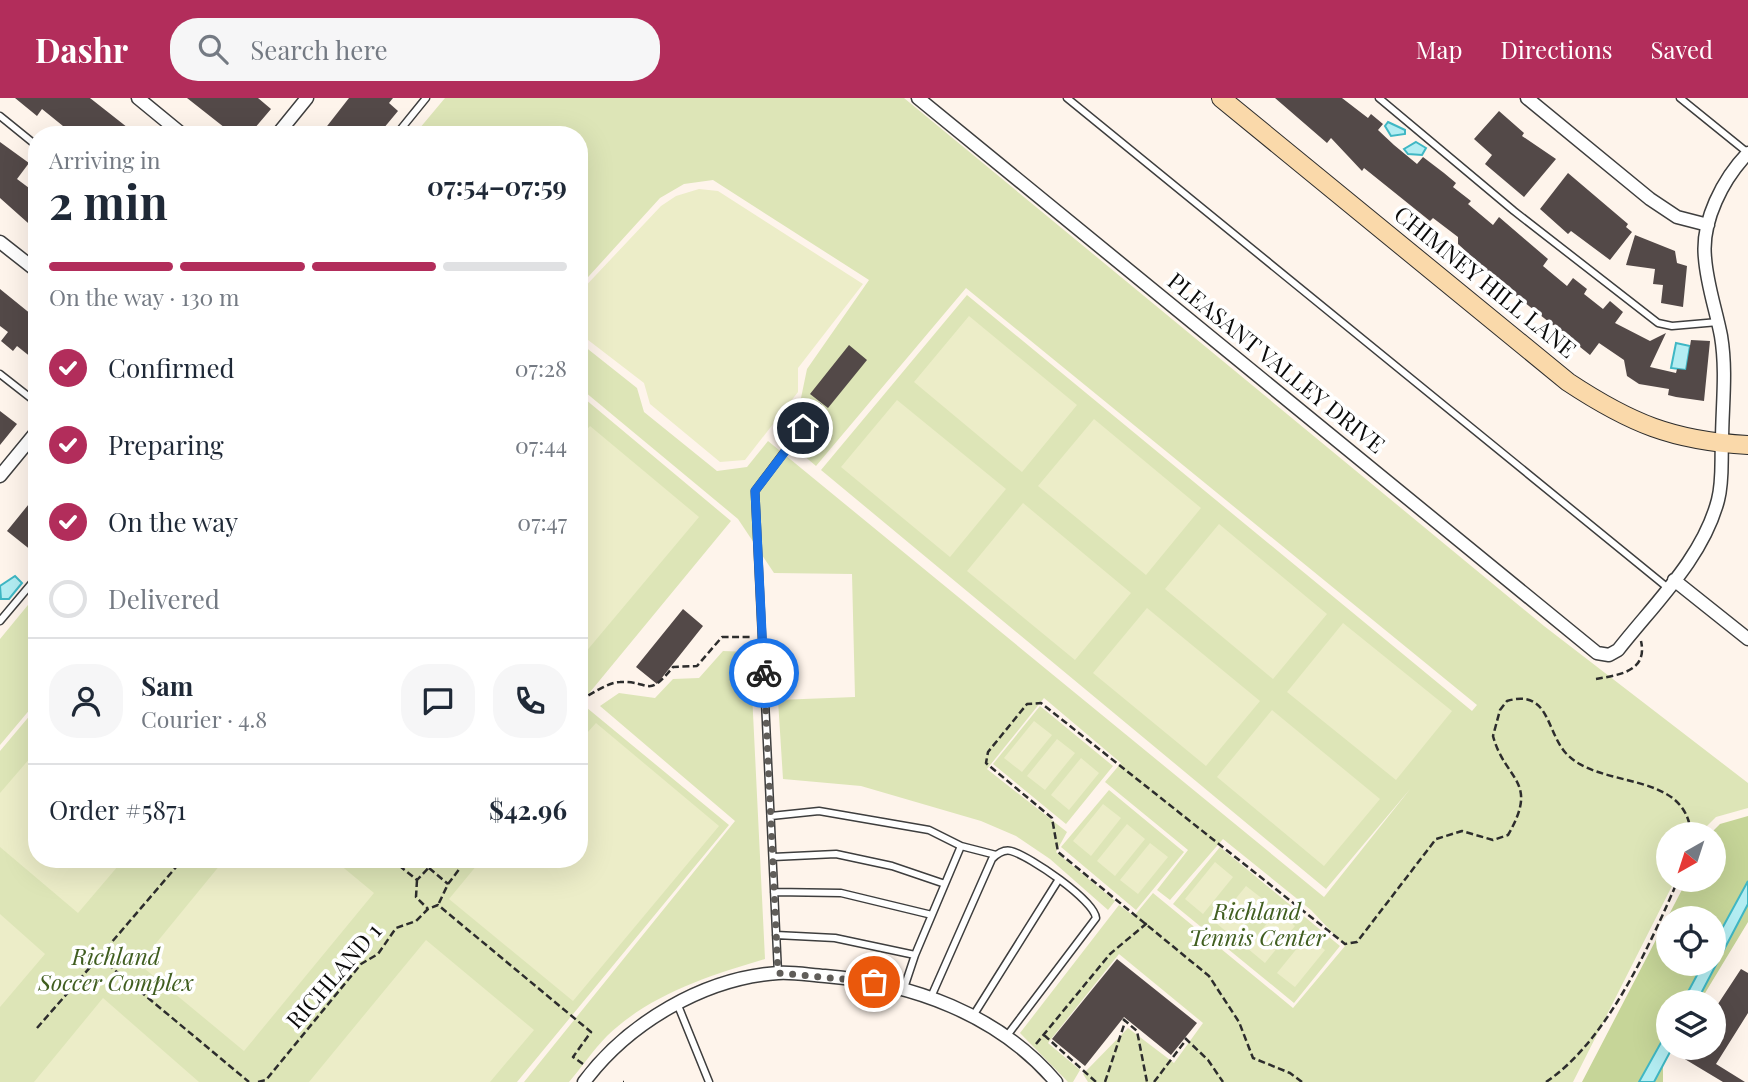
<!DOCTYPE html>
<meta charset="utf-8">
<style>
:root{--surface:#fff;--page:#f6f6f7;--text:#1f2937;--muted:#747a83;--line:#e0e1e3;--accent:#b22d5b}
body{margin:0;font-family:"Playfair Display",serif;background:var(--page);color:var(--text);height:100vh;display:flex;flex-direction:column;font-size:26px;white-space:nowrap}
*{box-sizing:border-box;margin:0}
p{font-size:23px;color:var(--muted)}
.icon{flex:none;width:38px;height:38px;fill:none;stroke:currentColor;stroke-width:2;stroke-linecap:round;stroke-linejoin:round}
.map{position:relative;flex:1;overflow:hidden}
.drawer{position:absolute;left:28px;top:28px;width:560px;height:742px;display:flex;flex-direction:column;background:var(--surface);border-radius:28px;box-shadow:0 7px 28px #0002}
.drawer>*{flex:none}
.needle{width:46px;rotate:219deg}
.controls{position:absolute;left:1656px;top:724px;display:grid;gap:14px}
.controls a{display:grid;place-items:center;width:70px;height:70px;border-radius:50%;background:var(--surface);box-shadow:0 7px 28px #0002;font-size:35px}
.pin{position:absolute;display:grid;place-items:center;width:60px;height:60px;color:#fff;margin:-30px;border:4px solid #fff;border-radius:50%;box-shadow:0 2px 7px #0007}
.courier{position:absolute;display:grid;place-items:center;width:70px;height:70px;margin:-35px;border:5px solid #1a73e8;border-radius:50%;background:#fff;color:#222;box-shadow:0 2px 9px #0007}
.overview em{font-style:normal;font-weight:700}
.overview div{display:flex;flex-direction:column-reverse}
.overview{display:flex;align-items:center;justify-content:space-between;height:119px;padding:0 21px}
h1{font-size:46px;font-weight:700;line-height:52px}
.bar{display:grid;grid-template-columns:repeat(4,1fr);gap:10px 7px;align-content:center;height:84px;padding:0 21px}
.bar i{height:9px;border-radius:5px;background:var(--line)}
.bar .selected{background:var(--accent)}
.bar p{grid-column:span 4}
.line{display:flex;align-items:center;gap:18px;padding:0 21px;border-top:2px solid var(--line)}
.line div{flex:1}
.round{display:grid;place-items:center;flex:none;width:74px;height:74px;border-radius:28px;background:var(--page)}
ol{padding:0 21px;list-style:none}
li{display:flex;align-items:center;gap:21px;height:77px}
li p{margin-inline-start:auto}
li .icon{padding:7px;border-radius:50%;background:var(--accent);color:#fff;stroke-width:4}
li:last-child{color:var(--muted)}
li i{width:38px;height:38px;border:4px solid var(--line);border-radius:50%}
header{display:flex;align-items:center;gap:42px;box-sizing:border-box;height:98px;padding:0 35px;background:var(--accent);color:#fff}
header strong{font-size:33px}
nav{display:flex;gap:38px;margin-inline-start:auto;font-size:24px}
.search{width:490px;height:63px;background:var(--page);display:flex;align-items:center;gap:18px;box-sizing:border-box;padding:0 24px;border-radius:28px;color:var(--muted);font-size:26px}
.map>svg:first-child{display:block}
</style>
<header>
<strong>Dashr</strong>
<div class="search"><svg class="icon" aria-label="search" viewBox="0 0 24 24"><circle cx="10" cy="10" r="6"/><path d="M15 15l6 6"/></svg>Search here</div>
<nav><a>Map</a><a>Directions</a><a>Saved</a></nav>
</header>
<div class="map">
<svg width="1748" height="984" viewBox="0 0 1748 984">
<rect width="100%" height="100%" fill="#fef4eb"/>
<path fill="#dde5b7" d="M445 0H904L1544 528 1748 685V710L1716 719 1698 737H1668V782H1675L1573 984H1088L1083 976 1128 930 1174 965 1203 925 1119 856 1048 945 1080 972 1073 984H1068L1020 935 1119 807 1134 818 1153 795 1293 910 1345 848 1311 812 1223 741 1170 802 1157 792 1188 752 1105 684 1121 665 1044 600 987 671 1067 734 1056 754 1115 803 1108 812 1050 761 1016 738 981 723 861 688 783 681 778 602 855 599 852 476 774 475 738 421 579 289V244L637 290 644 314 717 373 747 369 768 343 1324 799 1411 690 1326 791 821 372 967 197 1472 613 1477 607 966 190 816 368 776 334 801 300 807 271 869 182 713 82 684 86 660 100 579 189V37H414Z
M579 296 731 423 581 605 729 727 517 984H0V653L37 609V761H579Z
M37 496V603L0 647V541Z
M723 553 750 554 765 861C708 878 651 896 607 938 593 952 582 969 569 984H524L735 723 600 608 619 595 655 600 673 581 699 580Z
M1040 608 1113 668 1066 726 993 666Z
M1109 692 1184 754 1136 812 1061 749Z
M1220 749 1340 848 1294 905 1173 806Z"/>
<path fill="#c6d598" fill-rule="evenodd" d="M1748 718V824L1699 905H1668V950L1663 965V984H1582L1687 782H1713V737H1709L1720 726ZM1668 821H1713V866H1668Z"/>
<path fill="#ecedc8" d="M699 91 718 93 863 186 798 270V294L745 362 720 364 650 306 644 285 579 235V195L661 108 676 98Z
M969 218 1077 307 1022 374 914 284Z
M897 302 1006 391 950 459 841 369Z
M1094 321 1201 410 1146 477 1038 388Z
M590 328 699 419 579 562V340Z
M1023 405 1131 495 1075 562 967 473Z
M1219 426 1327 516 1273 581 1165 491Z
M1147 510 1260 603 1206 668 1093 575Z
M1343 525 1452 613 1396 682 1287 594Z
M1272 612 1380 701 1324 768 1217 679Z
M1034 623 1052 637 1022 674 1004 660Z
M596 625 719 728 573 903 449 801 482 761H579V644Z
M1057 641 1075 655 1045 692 1027 678Z
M37 652V761H124L78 815 0 749V695Z
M1081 660 1099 675 1069 712 1051 697Z
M1103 706 1121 720 1091 758 1073 743Z
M1127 726 1145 741 1115 778 1097 763Z
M1150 745 1168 759 1138 796 1120 782Z
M225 761H333L374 795 244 953 139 866Z
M1215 764 1233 779 1203 816 1185 801Z
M1246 788 1264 802 1234 840 1216 825Z
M1277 813 1295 828 1265 865 1247 850Z
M0 816 45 856 0 909Z
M1307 838 1325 852 1295 889 1277 875Z
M426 842 534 932 490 984H309Z
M103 900 199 984H34Z"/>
<path fill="#b3edf2" stroke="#3fb7c4" stroke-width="2" d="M1388 24 1405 32V36L1391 38 1385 28Z
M1416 44 1426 50 1422 57 1408 56 1404 51Z
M1676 245 1690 248 1686 272 1671 270Z
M15 478 22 485 9 501H1L0 488Z
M1748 783V806L1696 905H1682L1703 866H1713V847Z
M1668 932V950H1672L1670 954 1654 984H1639Z"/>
<path fill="#534948" d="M15 0H90L137 37H56L63 28 42 11 37 18Z
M187 0H258L271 11 249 37H234Z
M349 0H393L389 5 398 13 378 37H329L324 32Z
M1275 0H1342L1368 20 1371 16 1383 26 1378 32 1394 47 1417 66 1423 59 1444 75 1456 85 1453 89 1471 103 1468 106 1493 127 1499 119 1548 161 1543 168 1567 188 1573 180 1587 191 1584 196 1603 211 1610 203 1623 214 1615 225 1650 243 1666 235 1650 269 1676 275 1677 271 1686 272 1691 242 1710 243 1704 303 1676 299 1668 297 1669 291 1639 286 1627 278 1624 262 1599 245 1590 257 1467 158 1469 156 1458 146V139L1433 120 1430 123 1364 70 1362 73 1331 40 1327 45Z
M1499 13 1524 35 1522 38 1556 61 1524 99 1485 66 1492 57 1474 41Z
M0 44 29 65 17 81 37 96V133L0 100Z
M1568 75 1628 126 1626 129 1632 134 1610 162 1571 133 1568 136 1540 111Z
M1635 137 1675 153 1677 165 1687 168 1683 209 1661 205 1663 187 1653 186 1655 171 1626 167Z
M0 191 37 221V264L17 248 13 253 1 243 8 234 0 228Z
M849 247 867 262 828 310 810 296Z
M0 313 17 326 0 347Z
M37 396V457L7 433Z
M683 511 703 528 657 586 636 569Z
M1117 861 1197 925 1171 957 1124 919 1085 968 1052 941Z
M1741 871 1748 875V915L1716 966 1745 984H1723L1683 960 1689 950H1713V921L1719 911 1716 909Z"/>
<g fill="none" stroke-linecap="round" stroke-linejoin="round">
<g stroke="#3e3e3e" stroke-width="9">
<path id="lane" d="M1067 0 1668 490
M1379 0 1514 113 1658 225 1672 228 1718 224
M1680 0 1748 55
M0 18 37 48
M396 37 426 0
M0 276 37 305
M0 523 37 479
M771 718 819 713 929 732 961 748 915 857
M961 748 996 757
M773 759 836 756 892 768 945 786
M774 794 841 795 932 817
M776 837 835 840 915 857 904 890
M778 875 755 393 818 309
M931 899 992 761C997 756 1003 751 1011 753 1030 758 1094 802 1096 820L1006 939
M677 905 709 984
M973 918 1059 781"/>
</g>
<g stroke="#3e3e3e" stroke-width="15">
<path id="street" d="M138 0 183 37
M918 0 1597 555 1609 557 1618 552C1654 506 1703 460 1718 402 1723 383 1721 364 1722 344 1722 309 1727 274 1721 238 1716 212 1707 187 1705 160 1701 123 1723 81 1748 55
M1527 0 1650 101 1677 119 1708 127
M277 37 307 0
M0 144 37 173
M0 378 37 333
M1674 482 1748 541
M584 984C628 925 704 880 778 875 793 874 810 877 825 878 912 885 998 916 1056 984"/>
</g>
<g stroke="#2d2d2d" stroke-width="20">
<path id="secondary" d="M1221 0 1568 284C1630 325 1673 343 1748 347"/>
</g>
<path stroke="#2d2d2d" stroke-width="2.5" stroke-dasharray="7 3.5" stroke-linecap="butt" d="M1596 581C1618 577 1648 574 1641 543
M579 602C591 597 608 584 620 584 652 583 647 601 673 569L697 568 722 539H752
M391 761 417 782 437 761
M429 770 448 786
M417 782 416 799 428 811
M439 805 448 786 467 761
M99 859 183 761
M1123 921 1137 933 1147 984
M37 930 99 859 249 984
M1044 937 1096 984
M1185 940 1208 962 1223 984
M1036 946 1110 856 1147 825
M258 984 266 982 361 866 378 856 396 830 416 823 428 811 438 807 591 934 573 959 583 966
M623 984H624
M1105 984 1125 924
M1154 984 1186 942
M1302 984 1290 975 1253 960 1239 924 1209 878 1058 754 1052 720 986 665 988 654 1027 606 1041 605 1345 846 1357 844 1436 741 1462 733 1493 742 1508 737C1540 682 1505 683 1493 638L1500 612 1507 603C1548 591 1546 630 1564 653 1596 693 1687 670 1691 737
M1546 984C1607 943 1649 849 1678 782"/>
<use href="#lane" stroke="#fff" stroke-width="6"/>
<use href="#street" stroke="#fff" stroke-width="12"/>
<use href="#secondary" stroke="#fad9aa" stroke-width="18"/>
</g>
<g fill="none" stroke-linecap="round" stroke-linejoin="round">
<path stroke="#605d59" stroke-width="7" stroke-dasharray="0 12.6" d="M764 575 778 875 874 884"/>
<path stroke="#1a73e8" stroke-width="9" d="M764 575 755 393 803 330"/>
</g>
<g text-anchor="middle" stroke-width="7" stroke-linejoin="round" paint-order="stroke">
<g font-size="23" fill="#0b0b0b" stroke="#fff">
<text transform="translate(1485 184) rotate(39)" y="8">CHIMNEY HILL LANE</text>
<text transform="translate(1276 265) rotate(39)" y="8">PLEASANT VALLEY DRIVE</text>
<text transform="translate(334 878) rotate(-49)" y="8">RICHLAND 1</text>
</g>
<g font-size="23" font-style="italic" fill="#405e20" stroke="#fff">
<text x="1257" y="822">Richland<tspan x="1257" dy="26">Tennis Center</tspan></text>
<text x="116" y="867">Richland<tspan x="116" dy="26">Soccer Complex</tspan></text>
</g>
</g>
</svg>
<div class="controls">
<a><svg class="needle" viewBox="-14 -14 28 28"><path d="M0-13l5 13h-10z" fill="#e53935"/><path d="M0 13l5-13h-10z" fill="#747a83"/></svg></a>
<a><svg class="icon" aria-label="locate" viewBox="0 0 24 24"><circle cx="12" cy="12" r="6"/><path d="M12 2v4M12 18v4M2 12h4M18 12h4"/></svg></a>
<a><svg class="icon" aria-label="layers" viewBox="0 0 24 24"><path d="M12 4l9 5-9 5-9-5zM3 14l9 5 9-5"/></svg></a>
</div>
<div class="pin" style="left:874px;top:884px;background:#ea580c"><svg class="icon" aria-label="bag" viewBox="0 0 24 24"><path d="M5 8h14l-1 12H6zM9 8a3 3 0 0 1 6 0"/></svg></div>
<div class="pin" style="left:803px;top:330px;background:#1f2937"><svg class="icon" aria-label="home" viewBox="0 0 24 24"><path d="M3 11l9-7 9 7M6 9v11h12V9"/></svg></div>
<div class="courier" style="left:764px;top:575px"><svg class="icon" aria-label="bike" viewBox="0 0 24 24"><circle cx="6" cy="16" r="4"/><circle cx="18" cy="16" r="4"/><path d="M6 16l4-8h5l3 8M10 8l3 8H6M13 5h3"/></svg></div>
<section class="drawer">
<div class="overview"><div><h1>2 min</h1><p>Arriving in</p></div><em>07:54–07:59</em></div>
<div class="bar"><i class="selected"></i><i class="selected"></i><i class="selected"></i><i></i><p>On the way · 130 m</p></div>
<ol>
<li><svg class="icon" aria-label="check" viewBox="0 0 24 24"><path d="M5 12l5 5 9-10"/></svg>Confirmed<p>07:28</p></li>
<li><svg class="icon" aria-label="check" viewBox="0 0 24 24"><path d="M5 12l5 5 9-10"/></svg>Preparing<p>07:44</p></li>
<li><svg class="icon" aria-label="check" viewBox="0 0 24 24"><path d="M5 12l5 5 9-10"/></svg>On the way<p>07:47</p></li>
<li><i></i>Delivered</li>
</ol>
<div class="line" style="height:126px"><a class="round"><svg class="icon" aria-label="person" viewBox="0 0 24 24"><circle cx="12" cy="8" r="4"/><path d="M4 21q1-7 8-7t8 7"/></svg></a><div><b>Sam</b><p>Courier · 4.8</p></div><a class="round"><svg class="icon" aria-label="chat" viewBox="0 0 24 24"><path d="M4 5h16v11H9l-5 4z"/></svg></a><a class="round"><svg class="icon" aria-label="phone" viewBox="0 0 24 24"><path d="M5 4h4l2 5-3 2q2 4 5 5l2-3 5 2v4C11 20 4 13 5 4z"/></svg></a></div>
<div class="line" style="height:91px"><div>Order #5871</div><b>$42.96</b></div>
</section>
</div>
